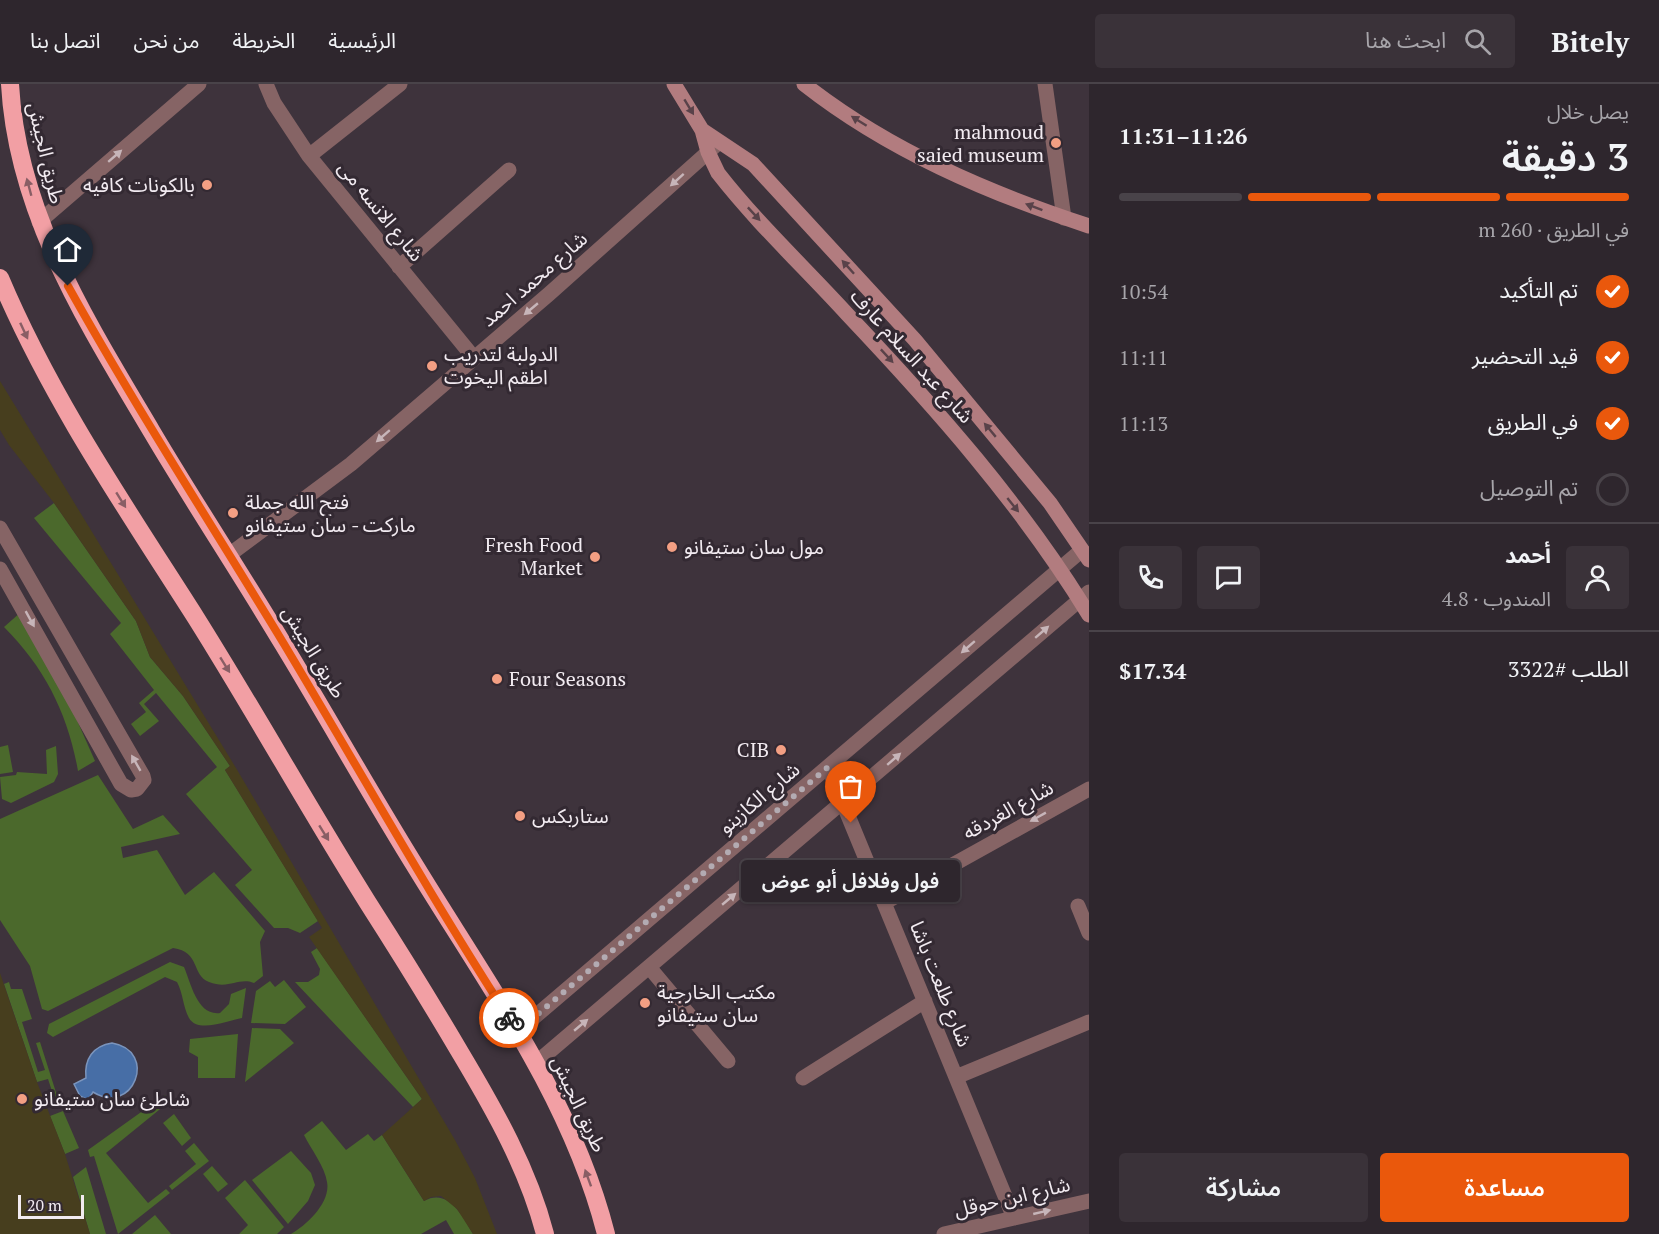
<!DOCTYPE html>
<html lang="ar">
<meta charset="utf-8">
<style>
:root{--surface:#2e262d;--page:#3a3239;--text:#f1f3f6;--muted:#a7a5aa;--line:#494349;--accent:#ea580c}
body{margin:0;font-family:"PT Serif","Noto Sans Arabic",serif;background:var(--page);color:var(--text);direction:rtl;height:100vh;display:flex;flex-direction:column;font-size:22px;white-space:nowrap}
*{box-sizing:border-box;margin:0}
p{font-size:20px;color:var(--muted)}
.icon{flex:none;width:33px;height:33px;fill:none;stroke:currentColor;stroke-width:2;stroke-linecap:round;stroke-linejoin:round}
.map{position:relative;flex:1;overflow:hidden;direction:ltr}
.drawer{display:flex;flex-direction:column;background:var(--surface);width:570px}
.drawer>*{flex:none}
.scale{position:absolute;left:18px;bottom:15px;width:66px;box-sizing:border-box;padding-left:6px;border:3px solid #f2ebf1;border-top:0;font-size:16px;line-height:21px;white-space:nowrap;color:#f2ebf1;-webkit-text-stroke:4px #332932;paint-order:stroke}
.pin{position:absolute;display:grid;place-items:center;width:51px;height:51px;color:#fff;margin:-62px -26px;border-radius:50% 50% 50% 0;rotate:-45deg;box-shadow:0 0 6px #0007}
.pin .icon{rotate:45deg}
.courier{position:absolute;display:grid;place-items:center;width:60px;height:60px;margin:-30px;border:4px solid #ea580c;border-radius:50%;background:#fff;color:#222;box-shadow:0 2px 8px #0007}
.bubble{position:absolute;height:42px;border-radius:6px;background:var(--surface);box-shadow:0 2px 4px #0004,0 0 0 2px var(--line);font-size:20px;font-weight:600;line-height:42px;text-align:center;direction:rtl}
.head em{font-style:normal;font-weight:600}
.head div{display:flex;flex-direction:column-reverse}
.head{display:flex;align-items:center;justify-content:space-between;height:102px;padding:0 30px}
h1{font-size:39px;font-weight:600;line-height:45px}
.bar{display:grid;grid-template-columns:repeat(4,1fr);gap:9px 6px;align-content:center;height:72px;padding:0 30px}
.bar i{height:8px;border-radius:4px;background:var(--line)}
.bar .on{background:var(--accent)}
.bar p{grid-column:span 4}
.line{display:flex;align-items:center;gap:15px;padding:0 30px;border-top:2px solid var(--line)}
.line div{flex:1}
.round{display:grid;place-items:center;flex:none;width:63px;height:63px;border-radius:6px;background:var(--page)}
ol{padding:0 30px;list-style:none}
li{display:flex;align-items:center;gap:18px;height:66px}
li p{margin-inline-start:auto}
li .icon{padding:6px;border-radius:50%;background:var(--accent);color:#fff;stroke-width:4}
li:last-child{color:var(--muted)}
li i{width:33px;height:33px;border:3px solid var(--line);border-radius:50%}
.primary-button{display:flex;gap:12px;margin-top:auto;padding:12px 30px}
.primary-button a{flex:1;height:69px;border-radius:6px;background:var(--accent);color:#fff;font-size:24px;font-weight:600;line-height:69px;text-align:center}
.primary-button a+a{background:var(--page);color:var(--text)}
header{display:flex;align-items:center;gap:36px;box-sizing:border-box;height:84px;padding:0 30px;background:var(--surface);border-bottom:2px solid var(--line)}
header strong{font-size:28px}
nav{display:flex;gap:33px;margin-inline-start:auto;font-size:21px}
.search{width:420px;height:54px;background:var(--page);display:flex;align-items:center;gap:15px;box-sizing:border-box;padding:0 21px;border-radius:6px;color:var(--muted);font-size:22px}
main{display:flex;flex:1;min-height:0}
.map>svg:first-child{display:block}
</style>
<header>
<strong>Bitely</strong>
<div class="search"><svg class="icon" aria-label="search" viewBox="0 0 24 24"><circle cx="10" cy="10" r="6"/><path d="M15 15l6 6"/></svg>ابحث هنا</div>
<nav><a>الرئيسية</a><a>الخريطة</a><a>من نحن</a><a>اتصل بنا</a></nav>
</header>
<main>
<section class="drawer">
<div class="head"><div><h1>3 دقيقة</h1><p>يصل خلال</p></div><em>11:26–11:31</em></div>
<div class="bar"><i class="on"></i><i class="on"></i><i class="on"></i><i></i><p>في الطريق · 260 m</p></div>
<ol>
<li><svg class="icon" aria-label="check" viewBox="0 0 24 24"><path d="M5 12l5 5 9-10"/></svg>تم التأكيد<p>10:54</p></li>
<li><svg class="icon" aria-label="check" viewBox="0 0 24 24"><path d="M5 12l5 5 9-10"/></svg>قيد التحضير<p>11:11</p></li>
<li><svg class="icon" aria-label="check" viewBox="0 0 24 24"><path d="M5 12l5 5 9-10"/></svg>في الطريق<p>11:13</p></li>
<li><i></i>تم التوصيل</li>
</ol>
<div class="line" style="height:108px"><a class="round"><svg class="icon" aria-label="person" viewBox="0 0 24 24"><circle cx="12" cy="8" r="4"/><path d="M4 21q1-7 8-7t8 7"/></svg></a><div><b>أحمد</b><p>المندوب · 4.8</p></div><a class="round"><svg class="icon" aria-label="chat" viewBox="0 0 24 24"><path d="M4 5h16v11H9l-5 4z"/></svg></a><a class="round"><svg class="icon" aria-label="phone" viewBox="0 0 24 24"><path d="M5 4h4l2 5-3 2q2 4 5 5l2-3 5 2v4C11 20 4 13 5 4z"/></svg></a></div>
<div class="line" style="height:78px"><div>الطلب #3322</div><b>$17.34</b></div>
<div class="primary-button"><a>مساعدة</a><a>مشاركة</a></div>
</section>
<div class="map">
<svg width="1089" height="1150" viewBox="0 0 1089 1150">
<rect width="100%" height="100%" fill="#3e333c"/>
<path fill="#4b692c" d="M54 419 136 537 150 573 183 612 230 682 225 686 318 837 300 849 288 844H274L235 801 252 786 186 710 217 683 156 609 144 620 159 637 140 652 131 640 146 628 139 619 154 606 110 550 121 539 34 434Z
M21 528 76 634 95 677 78 687C68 630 45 584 4 543Z
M8 661 13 688 0 690V663Z
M56 662 58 690 54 698 11 719 2 715 0 693 16 691 17 688 47 690 46 666Z
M98 691 133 745 163 731 180 750 121 763 123 774 157 766 185 811 214 788 265 847 260 858 263 892 254 899C238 893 229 906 209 898 191 891 201 868 173 864L48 927 42 925 30 882 0 836V735Z
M317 864 422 1015 413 1023 295 898H308L319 891 320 885 311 868Z
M170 878 184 883C191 899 197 932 220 929L229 920 231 910 246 904 242 934C229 936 198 950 189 934 183 923 183 909 177 898L165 893 53 953 47 949 49 940Z
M284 896 306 923 285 940 251 939 256 907 270 897 275 903Z
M9 898 11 905H22L32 935 22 938 38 988 45 986 36 959 40 958 60 1021 57 1022 48 995 37 998 4 900Z
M252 944 280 945 294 959 245 998Z
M238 950 235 994H198V973L189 968 190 955Z
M165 1011 170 1017 106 1069 148 1119 166 1105 170 1109 118 1150 94 1072 90 1073 88 1066Z
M63 1027 79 1064 65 1070 50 1032Z
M174 1030 191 1054 182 1062 163 1039Z
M322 1037 346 1066 368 1050 374 1057 382 1051 424 1117C448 1104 462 1131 473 1150H454L446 1136 421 1150H291C307 1141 331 1118 327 1098 325 1083 311 1065 304 1051Z
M194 1059 209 1077 172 1106 169 1102 196 1080 185 1067Z
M291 1067 311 1089 315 1101 308 1117 288 1140 252 1096Z
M212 1082 228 1100 218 1108 203 1090Z
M86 1083 106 1150H90L73 1093Z
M245 1096 284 1143 277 1150H239L248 1141 225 1114Z
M155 1131 171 1150H132Z"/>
<path fill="#473e1e" d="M0 297 236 684 455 1056 475 1094 497 1150H473L457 1125 441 1112 431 1113 424 1117 382 1051 422 1015 309 853 322 844 225 686 230 682 183 612 150 573 136 537 54 419 9 361 0 346Z
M0 889 37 998 65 1070 90 1150H0Z"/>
<path fill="#476ea6" stroke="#7a94bc" stroke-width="1.5" d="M112 959C159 967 133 1033 93 1008L88 1016 80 1012 74 1000 86 994C84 975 93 962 112 959Z"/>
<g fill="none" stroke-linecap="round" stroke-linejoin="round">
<path stroke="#866465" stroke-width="15" d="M266 0 274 19 309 72 474 274
M1045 0 1064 134
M309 72 400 0
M39 138 199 0
M399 183 509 86
M0 444 143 692 144 696 137 705 131 706 121 700 0 485
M229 471 351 380 549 210 716 61
M828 683 1014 1134
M884 819 1089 705
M1078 822 1089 849
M649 883 728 977
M518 947 1082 466
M536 979 1089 508
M956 993 1089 938
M803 994 925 917
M944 1150 1089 1117"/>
<path stroke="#b27c7f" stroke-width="15" d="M674 0 702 46 708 68 718 89C757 139 804 183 847 230 935 323 1022 421 1089 531
M804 0C888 66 988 109 1089 142
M702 46 753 80 915 256 1050 419 1089 476"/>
<path stroke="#f29fa4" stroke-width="18" d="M10 0C17 130 88 240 152 348 194 419 240 488 283 560 328 634 371 711 417 785 488 901 572 1016 606 1150
M0 194C51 315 126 424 196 534 255 628 309 725 368 819 400 869 431 919 461 970 495 1027 528 1085 545 1150"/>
</g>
<defs><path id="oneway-solid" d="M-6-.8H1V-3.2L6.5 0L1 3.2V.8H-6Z" transform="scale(1.5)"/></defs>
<g fill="#594249">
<use href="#oneway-solid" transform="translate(689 23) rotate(59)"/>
<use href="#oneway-solid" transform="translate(859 37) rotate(-148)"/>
<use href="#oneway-solid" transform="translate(1034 123) rotate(-159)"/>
<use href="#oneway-solid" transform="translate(754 130) rotate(47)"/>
<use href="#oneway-solid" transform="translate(848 183) rotate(-132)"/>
<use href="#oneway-solid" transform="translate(887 272) rotate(47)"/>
<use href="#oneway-solid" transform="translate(990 346) rotate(-130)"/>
<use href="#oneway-solid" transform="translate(1013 421) rotate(51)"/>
</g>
<g fill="#c7b5b9">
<use href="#oneway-solid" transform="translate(115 72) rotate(-41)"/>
<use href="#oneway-solid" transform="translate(677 96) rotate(138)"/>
<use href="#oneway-solid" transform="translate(531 225) rotate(140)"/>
<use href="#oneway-solid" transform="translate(383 352) rotate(139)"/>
<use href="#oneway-solid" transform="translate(30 535) rotate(61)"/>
<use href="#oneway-solid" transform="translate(1042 548) rotate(-41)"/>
<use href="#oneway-solid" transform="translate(968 563) rotate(139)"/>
<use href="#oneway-solid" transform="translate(894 675) rotate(-41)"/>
<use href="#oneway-solid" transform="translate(136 679) rotate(-120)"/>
<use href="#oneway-solid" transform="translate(1038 733) rotate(151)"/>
<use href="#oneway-solid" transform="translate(729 815) rotate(-40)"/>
<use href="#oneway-solid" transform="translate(581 941) rotate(-40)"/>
<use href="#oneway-solid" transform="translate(1042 1128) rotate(-13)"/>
</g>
<g fill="#895e65">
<use href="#oneway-solid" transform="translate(29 103) rotate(-105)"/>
<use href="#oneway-solid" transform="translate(24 247) rotate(65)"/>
<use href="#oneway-solid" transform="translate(121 416) rotate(58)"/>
<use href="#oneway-solid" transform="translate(225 581) rotate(58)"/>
<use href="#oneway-solid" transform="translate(324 749) rotate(58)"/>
<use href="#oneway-solid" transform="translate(588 1094) rotate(-110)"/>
</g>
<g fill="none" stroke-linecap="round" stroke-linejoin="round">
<path stroke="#b3abb2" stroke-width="6" stroke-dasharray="0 10.8" d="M509 934 518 947 828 683 851 739"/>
<path stroke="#ea580c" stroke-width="8" d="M68 202C136 324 212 441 284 560 359 685 430 812 509 934"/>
</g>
<g fill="#f39f83" stroke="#332932" stroke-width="2">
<circle cx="1056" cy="59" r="6"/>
<circle cx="207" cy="101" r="6"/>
<circle cx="432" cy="282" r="6"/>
<circle cx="233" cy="429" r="6"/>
<circle cx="672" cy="463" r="6"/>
<circle cx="595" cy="473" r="6"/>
<circle cx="497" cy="595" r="6"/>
<circle cx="781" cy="666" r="6"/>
<circle cx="520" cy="732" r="6"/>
<circle cx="645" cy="919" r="6"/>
<circle cx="22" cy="1015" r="6"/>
</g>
<g text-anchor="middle" stroke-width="6" stroke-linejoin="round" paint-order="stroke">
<g font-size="20" fill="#f2ebf1" stroke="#332932" text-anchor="start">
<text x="1044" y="55" text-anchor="end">mahmoud<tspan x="1044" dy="23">saied museum</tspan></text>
<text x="195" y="108" text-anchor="end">بالكونات كافيه</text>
<text x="444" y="277">الدولبة لتدريب<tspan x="444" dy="23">اطقم اليخوت</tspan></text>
<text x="245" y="425">فتح الله جملة<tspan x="245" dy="23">ماركت - سان ستيفانو</tspan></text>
<text x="583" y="468" text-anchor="end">Fresh Food<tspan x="583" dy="23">Market</tspan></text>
<text x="684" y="470">مول سان ستيفانو</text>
<text x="509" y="602">Four Seasons</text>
<text x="769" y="673" text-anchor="end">CIB</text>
<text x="532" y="739">ستاربكس</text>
<text x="657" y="915">مكتب الخارجية<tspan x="657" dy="23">سان ستيفانو</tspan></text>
<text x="34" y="1022">شاطئ سان ستيفانو</text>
</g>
<g font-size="20" fill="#f2ebf1" stroke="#332932">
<text transform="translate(46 69) rotate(77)" y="7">طريق الجيش</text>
<text transform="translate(381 127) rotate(51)" y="7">شارع الانسه مى</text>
<text transform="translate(534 195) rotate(-41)" y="7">شارع محمد احمد</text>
<text transform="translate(912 272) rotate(48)" y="7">شارع عبد السلام عارف</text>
<text transform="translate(314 568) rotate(59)" y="7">طريق الجيش</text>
<text transform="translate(759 714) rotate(-40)" y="7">شارع الكازينو</text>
<text transform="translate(1008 726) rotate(-29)" y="7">شارع الغردقه</text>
<text transform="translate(941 900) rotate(68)" y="7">شارع طلعت باشا</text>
<text transform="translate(579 1020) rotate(65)" y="7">طريق الجيش</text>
<text transform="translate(1012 1113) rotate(-13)" y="7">شارع ابن حوقل</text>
</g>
</g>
</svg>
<div class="scale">20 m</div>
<div class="pin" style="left:851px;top:739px;background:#ea580c"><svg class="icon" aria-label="bag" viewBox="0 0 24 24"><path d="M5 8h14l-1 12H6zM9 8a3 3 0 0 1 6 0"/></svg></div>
<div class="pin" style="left:68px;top:202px;background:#1f2937"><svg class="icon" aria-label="home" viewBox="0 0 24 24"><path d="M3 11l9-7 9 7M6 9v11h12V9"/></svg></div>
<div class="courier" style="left:509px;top:934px"><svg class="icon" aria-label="bike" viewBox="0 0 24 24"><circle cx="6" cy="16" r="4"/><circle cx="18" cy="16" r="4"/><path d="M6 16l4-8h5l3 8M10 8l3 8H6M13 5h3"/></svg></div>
<div class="bubble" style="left:741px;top:776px;width:219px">فول وفلافل أبو عوض</div>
</div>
</main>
